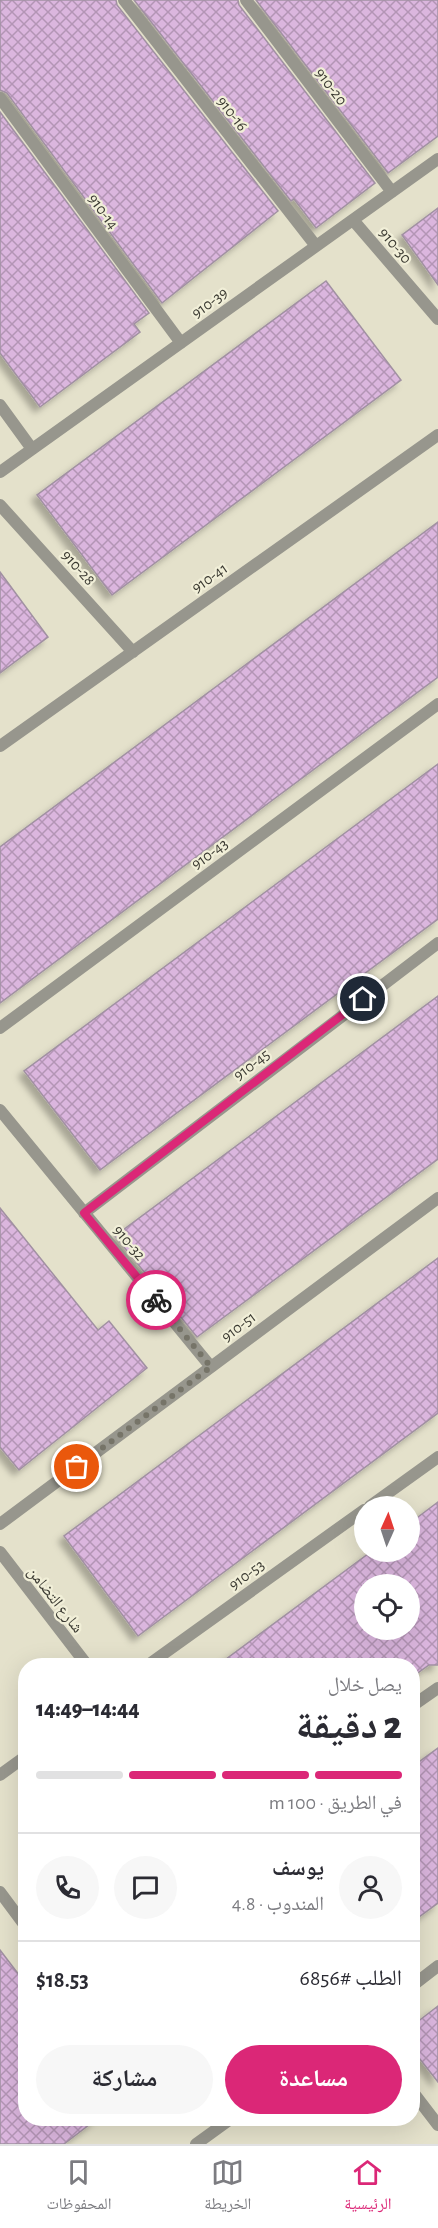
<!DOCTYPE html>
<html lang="ar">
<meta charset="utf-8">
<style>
:root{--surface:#fff;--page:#f7f7f7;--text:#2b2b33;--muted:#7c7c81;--line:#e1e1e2;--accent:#db2777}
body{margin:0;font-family:"Alegreya Sans","Noto Naskh Arabic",sans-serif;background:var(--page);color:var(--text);direction:rtl;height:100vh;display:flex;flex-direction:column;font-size:22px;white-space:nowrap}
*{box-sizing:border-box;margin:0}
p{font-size:20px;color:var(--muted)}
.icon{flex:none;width:33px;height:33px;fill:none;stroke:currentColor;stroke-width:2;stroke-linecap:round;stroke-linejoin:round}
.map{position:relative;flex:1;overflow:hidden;direction:ltr}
.drawer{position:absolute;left:18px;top:1658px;width:402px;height:468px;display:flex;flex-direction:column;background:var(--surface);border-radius:24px;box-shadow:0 6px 24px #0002;direction:rtl}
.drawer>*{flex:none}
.needle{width:39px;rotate:3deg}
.controls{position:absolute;left:354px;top:1496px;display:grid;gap:12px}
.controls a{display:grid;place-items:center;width:66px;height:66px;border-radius:50%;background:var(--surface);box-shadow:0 6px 24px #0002;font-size:30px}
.pin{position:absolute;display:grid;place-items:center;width:51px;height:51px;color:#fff;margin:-26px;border:3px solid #fff;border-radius:50%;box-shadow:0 2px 6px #0007}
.courier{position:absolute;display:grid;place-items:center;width:60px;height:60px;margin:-30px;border:4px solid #db2777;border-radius:50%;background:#fff;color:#222;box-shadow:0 2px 8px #0007}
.headline em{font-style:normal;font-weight:800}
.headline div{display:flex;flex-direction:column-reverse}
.headline{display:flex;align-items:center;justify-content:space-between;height:102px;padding:0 18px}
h1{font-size:39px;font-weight:800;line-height:45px}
.bar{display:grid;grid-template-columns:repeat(4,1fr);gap:9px 6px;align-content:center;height:72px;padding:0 18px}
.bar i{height:8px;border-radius:4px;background:var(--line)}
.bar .active{background:var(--accent)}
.bar p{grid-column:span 4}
.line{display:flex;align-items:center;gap:15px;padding:0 18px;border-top:2px solid var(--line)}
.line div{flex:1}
.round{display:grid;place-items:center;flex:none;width:63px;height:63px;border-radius:32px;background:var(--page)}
.action{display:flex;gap:12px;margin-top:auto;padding:12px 18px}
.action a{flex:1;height:69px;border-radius:36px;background:var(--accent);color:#fff;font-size:24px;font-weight:800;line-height:69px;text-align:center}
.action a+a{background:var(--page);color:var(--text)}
.dock{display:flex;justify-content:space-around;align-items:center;height:84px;border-top:2px solid var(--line);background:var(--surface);font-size:16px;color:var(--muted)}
.dock a{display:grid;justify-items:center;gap:3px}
.dock .active{color:var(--accent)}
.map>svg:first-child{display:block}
</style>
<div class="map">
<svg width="438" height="2144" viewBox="0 0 438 2144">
<defs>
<pattern id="building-cross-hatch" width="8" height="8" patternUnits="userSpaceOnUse" patternTransform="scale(1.5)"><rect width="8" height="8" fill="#dbb6de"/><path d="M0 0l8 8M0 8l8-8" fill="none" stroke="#b395b5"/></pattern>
<filter id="shadow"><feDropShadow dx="-5.5" dy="5.5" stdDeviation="3" flood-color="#0004"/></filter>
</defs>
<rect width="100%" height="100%" fill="#e4e1cb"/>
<path fill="url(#building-cross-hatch)" stroke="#a191a2" stroke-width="1.5" fill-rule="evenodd" filter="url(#shadow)" d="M0 0H116L117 5 278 211 162 303 7 93 0 90Z
M134 0H238L239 5 375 183 316 228 294 199 291 201Z
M256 0H438V136L388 173Z
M0 112 149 313 134 324 140 332 40 407 0 353Z
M438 208V285L402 235Z
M326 281 401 380 112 595 37 495Z
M438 522V677L0 1003V847Z
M0 572 48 637 0 673Z
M438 764V919L100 1170 24 1071Z
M438 996V1159L197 1337 115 1236Z
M0 1208 98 1330 109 1321 147 1368 19 1470 0 1447Z
M438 1258V1413L138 1636 64 1536Z
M438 1502V1665H429L412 1677V1665H218L372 1551H410V1523ZM364 1584H410V1629H364Z
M438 1748V1903L412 1922V1767Z
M0 1950 26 1984V2118H98L64 2144H0Z
M438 2006V2082L412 2049V2026Z"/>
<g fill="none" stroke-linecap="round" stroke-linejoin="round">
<path stroke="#97968d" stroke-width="12" d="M124 0 316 246
M246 0 392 192
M0 98 181 343
M353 220 438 319
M0 405 32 449
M0 472 438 159
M0 505 133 652
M0 746 438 435
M0 1028 438 704
M0 1110 211 1367
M84 1213 438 943
M370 1506 438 1457
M0 1524 438 1198
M0 1552 87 1665
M148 1665 364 1510
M412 1706 438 1688
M0 1775 26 1756
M0 1892 26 1927
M412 1986 438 1966
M412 2091 438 2125
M196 2144 232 2118"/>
</g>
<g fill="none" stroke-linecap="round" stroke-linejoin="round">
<path stroke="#767468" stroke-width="6" stroke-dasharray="0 10.8" d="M77 1467 211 1367 156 1300"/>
<path stroke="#db2777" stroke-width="8" d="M156 1300 84 1213 363 999"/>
</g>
<g text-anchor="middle" stroke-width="4.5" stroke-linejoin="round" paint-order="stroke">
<g font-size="16" fill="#3b3a32" stroke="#f1efd8">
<text transform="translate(332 86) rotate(53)" y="6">910-20</text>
<text transform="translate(233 113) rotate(52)" y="6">910-16</text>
<text transform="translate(104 211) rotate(54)" y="6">910-14</text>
<text transform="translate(396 245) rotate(50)" y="6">910-30</text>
<text transform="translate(209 302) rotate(-36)" y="6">910-39</text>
<text transform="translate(79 567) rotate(48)" y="6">910-28</text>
<text transform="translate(209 577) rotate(-35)" y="6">910-41</text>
<text transform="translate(209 853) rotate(-36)" y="6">910-43</text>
<text transform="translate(251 1064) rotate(-37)" y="6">910-45</text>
<text transform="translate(130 1242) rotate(50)" y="6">910-32</text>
<text transform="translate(238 1326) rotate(-37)" y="6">910-51</text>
<text transform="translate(246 1574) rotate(-36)" y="6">910-53</text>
<text transform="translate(56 1599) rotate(52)" y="6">شارع التضامن</text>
</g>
</g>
</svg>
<div class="controls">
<a><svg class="needle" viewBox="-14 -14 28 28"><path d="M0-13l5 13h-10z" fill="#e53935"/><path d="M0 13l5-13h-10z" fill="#7c7c81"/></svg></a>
<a><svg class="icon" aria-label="locate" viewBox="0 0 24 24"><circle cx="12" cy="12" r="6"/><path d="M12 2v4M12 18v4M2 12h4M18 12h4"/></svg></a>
</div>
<div class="pin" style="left:77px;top:1467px;background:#ea580c"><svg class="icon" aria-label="bag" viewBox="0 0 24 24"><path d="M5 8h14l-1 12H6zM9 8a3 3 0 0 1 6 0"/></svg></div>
<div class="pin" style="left:363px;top:999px;background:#1f2937"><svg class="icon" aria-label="home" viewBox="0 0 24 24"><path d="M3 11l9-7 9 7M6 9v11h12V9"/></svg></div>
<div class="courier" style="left:156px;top:1300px"><svg class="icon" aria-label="bike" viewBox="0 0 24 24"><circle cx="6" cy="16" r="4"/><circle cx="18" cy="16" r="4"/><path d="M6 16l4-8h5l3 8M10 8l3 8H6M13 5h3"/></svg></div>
<section class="drawer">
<div class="headline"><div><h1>2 دقيقة</h1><p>يصل خلال</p></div><em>14:44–14:49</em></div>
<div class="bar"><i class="active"></i><i class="active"></i><i class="active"></i><i></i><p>في الطريق · 100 m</p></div>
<div class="line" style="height:108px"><a class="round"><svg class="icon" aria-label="person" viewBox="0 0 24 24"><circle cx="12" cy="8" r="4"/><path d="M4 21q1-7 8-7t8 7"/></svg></a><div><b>يوسف</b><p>المندوب · 4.8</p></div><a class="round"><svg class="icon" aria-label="chat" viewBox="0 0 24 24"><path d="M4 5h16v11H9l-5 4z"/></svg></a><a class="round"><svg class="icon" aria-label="phone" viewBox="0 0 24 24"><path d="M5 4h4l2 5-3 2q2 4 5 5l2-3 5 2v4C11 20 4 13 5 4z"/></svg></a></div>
<div class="line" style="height:78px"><div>الطلب #6856</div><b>$18.53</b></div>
<div class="action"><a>مساعدة</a><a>مشاركة</a></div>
</section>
</div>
<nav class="dock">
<a class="active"><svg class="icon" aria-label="home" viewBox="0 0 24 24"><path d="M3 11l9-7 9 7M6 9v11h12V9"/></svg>الرئيسية</a>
<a><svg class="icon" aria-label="map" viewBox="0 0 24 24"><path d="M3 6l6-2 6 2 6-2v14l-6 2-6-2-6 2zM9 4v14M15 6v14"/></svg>الخريطة</a>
<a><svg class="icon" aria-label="saved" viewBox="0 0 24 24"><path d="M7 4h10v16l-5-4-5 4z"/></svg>المحفوظات</a>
</nav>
